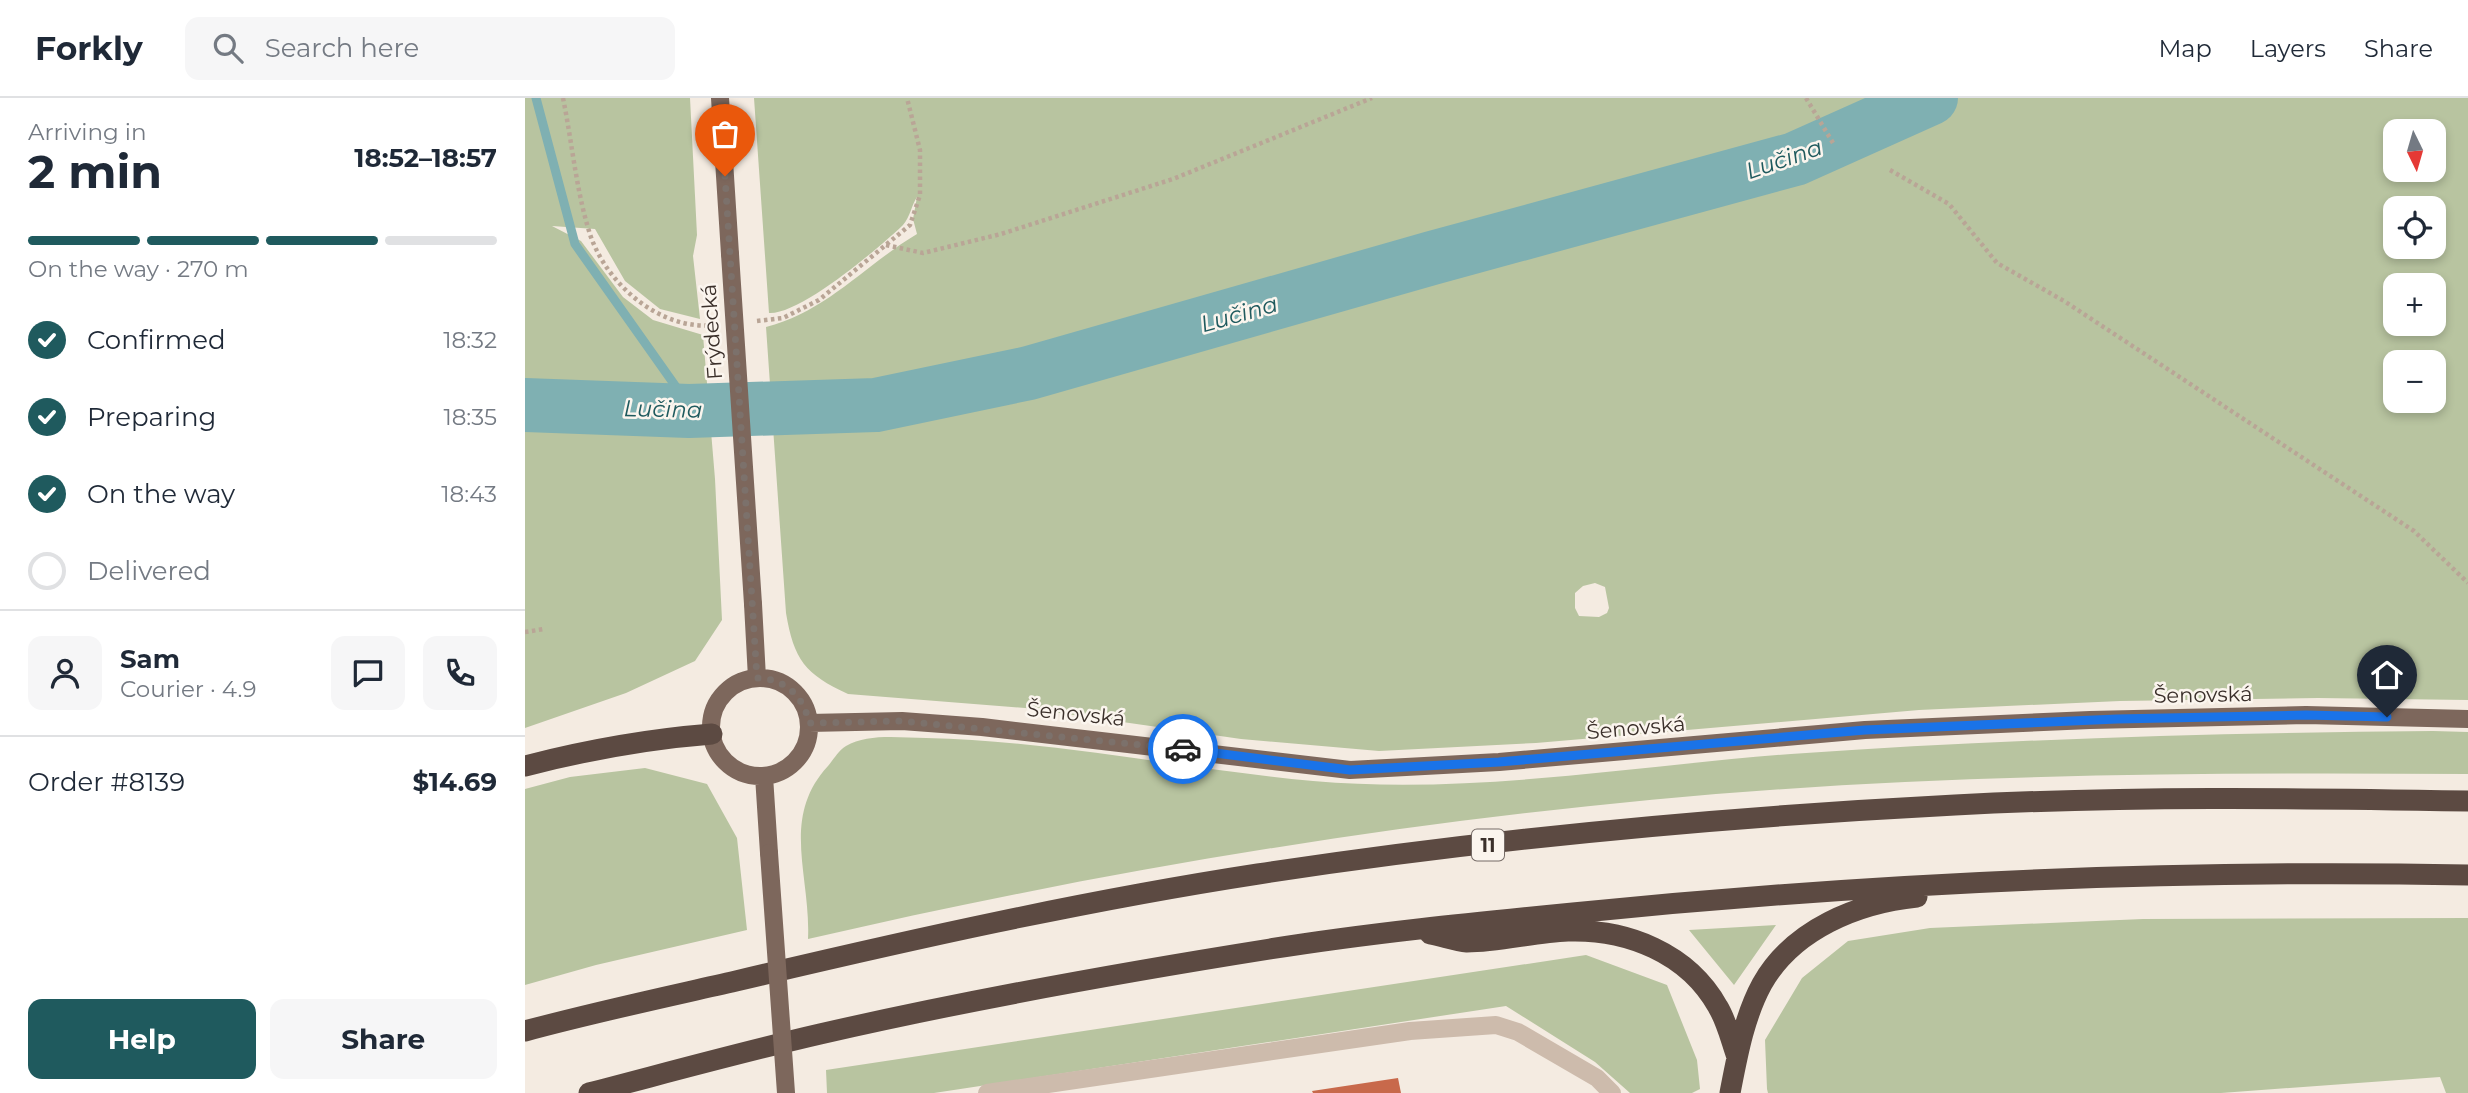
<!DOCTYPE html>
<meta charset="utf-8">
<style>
:root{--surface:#fff;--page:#f6f6f7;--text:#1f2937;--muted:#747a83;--line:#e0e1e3;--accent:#1f5a5e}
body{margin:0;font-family:Montserrat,sans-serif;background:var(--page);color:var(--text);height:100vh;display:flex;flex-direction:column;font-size:26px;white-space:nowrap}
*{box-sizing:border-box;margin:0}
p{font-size:23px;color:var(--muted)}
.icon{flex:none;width:38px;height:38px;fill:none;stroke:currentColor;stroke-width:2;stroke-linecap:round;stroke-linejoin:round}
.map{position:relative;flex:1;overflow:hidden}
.drawer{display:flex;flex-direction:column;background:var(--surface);width:525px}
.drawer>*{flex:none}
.needle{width:46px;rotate:175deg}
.fabs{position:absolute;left:1858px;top:21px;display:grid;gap:14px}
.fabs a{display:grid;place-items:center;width:63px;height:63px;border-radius:14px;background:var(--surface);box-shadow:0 4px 10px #0003;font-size:35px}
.pin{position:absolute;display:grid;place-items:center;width:60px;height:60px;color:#fff;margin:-72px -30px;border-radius:50% 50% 50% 0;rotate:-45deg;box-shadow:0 0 7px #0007}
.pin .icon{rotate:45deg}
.courier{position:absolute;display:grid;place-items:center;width:70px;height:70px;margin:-35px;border:5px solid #1a73e8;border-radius:50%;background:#fff;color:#222;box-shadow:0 2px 9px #0007}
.head em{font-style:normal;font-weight:700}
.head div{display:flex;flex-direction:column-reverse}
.head{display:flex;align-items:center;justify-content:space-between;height:119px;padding:0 28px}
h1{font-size:46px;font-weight:700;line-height:52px}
.bar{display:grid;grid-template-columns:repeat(4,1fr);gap:10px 7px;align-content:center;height:84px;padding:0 28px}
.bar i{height:9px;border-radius:5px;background:var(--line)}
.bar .selected{background:var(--accent)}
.bar p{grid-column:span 4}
.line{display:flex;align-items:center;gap:18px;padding:0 28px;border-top:2px solid var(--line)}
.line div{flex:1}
.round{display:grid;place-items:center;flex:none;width:74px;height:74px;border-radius:14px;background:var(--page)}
ol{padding:0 28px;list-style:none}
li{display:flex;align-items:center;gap:21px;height:77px}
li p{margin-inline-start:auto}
li .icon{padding:7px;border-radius:50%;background:var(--accent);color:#fff;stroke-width:4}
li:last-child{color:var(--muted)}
li i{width:38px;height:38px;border:4px solid var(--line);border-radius:50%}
.primary-button{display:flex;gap:14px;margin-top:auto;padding:14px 28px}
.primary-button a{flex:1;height:80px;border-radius:14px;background:var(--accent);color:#fff;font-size:28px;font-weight:700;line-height:80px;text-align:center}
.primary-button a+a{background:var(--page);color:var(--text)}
header{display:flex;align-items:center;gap:42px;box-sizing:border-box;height:98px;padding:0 35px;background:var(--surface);border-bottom:2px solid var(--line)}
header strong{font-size:33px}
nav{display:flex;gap:38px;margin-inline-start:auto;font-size:24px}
.search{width:490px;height:63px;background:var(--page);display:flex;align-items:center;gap:18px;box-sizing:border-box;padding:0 24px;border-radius:14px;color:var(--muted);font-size:26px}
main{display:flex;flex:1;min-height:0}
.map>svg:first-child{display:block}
</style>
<header>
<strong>Forkly</strong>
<div class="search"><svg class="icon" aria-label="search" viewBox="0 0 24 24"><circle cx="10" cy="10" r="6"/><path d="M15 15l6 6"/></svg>Search here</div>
<nav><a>Map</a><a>Layers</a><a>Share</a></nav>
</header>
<main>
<section class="drawer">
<div class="head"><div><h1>2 min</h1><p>Arriving in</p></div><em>18:52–18:57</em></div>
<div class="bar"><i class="selected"></i><i class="selected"></i><i class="selected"></i><i></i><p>On the way · 270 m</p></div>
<ol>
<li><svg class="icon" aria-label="check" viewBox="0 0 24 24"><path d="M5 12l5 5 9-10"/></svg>Confirmed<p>18:32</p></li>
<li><svg class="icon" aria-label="check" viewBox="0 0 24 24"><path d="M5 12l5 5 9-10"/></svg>Preparing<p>18:35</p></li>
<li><svg class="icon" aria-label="check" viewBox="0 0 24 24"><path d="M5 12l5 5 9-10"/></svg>On the way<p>18:43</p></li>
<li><i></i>Delivered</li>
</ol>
<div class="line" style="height:126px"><a class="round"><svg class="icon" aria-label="person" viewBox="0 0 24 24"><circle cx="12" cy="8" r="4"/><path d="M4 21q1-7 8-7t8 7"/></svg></a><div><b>Sam</b><p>Courier · 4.9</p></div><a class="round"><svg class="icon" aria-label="chat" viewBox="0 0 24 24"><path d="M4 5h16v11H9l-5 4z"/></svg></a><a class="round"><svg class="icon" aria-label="phone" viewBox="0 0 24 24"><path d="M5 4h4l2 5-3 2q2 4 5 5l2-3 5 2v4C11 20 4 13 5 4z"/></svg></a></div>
<div class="line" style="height:91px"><div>Order #8139</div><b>$14.69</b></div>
<div class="primary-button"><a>Help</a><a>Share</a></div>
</section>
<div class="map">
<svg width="1943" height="995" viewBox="0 0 1943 995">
<rect width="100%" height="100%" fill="#f4ebe1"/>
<path fill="#b8c4a0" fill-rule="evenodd" d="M0 0H165L172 137 168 158 175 221 135 211 100 183 70 131 27 128 56 143 98 199 128 222 178 237 190 381 197 522 170 563 101 595 0 630Z
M229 0H1943V602L1793 600 1595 603 1394 612 1011 645 854 653 716 641 500 610 323 596C280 576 269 562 261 515L241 229C301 214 340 167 392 136L388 121 392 99C387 106 385 119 378 127 354 150 275 217 244 215ZM1871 33H1909V72H1871ZM1871 110H1909V149H1871ZM1871 187H1909V226H1871ZM1871 264H1909V303H1871ZM1070 485 1080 489 1084 510 1082 515 1074 519 1054 518 1050 510V495L1058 488Z
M1908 633 1943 634V676C1755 675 1567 675 1380 684 1011 701 642 758 283 841 286 778 255 720 303 668 309 661 313 653 321 648 343 635 376 640 401 640 531 643 659 671 788 683 948 697 1106 668 1266 656 1480 641 1693 635 1908 633Z
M120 670 182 686 212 740 222 832 71 867 0 887V691L45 679Z
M1943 820V995H1921L1915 979 1696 995H1243L1242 991 1240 942 1277 880 1323 843 1405 830 1618 821Z
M1251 827 1209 887 1164 832Z
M1061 857 1142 887 1172 962 1175 991 1167 995H1105L1070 964 981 908 409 995H302L301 972Z"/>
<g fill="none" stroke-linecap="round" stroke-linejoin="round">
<path stroke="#7fb0b2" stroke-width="9" d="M11 0 50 146 154 293 164 313"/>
<path stroke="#7fb0b2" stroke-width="54" d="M0 307 164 313 351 307 504 275 907 160 1270 61 1406 0"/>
</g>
<path fill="#c8694b" d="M873 980 876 995H788L787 993Z"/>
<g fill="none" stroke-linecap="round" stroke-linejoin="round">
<path stroke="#b9a596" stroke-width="4.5" stroke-dasharray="3.5 3.5" stroke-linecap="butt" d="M38 0C47 44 51 91 64 133 79 184 134 233 189 227
M1281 0 1308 45
M1365 72 1424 106 1472 165 1539 203 1889 433 1943 485
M361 147 398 155 476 136 648 81 847 0
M232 223 258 220 294 202 385 127 395 97V52L382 0
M0 534 19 531"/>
<path stroke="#cdbbac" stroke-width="18" d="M462 995 885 933 971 927 993 934 1072 980 1087 995"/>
<path stroke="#7d675c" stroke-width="18" d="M195 0 205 156
M228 506 232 580
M186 629a49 49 0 1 1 98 0a49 49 0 1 1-98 0Z
M284 625 377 623 457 629 825 672 974 664 1340 632 1565 622 1781 617 1943 621
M239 678 244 755"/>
<path stroke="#5c4a42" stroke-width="21" d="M0 668C62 652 123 641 187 636
M905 836C917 838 930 843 942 844 975 844 1010 834 1043 833 1102 831 1163 855 1193 909 1202 924 1206 942 1212 959
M0 933C70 914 141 899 211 883 384 842 558 803 733 776 962 741 1198 719 1430 707 1601 698 1772 700 1943 703
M64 995C141 975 217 954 295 936 443 902 594 875 745 851 845 835 946 825 1048 815 1345 785 1644 771 1943 777
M1205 995C1212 959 1219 919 1237 886 1268 831 1333 805 1392 799"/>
<path stroke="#7d675c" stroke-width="18" d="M205 156 228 506
M244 755 261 995"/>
</g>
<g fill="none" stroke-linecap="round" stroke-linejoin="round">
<path stroke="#7c716b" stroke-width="7" stroke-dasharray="0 12.6" d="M200 78 232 580C260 581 279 598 284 625L377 623 658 651"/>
<path stroke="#1a73e8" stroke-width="9" d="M658 651 825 672 974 664 1340 632 1592 621 1781 617 1862 619"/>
</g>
<g text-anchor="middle" stroke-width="5" stroke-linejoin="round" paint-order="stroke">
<rect fill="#fbf5ee" stroke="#756b66" stroke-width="2" x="947" y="731.5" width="32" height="31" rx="5"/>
<g font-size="19" font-weight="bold" fill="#3b302b">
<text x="963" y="754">11</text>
</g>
<g font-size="21" fill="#3b302b" stroke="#fbf5ee">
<text transform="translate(187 234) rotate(-94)" y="7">Frýdecká</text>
<text transform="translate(1678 597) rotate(-1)" y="7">Šenovská</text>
<text transform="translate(551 616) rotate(6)" y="7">Šenovská</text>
<text transform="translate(1111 630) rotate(-5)" y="7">Šenovská</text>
</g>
<g font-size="23" font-style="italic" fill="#1f5a5e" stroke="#fbf5ee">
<text transform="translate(1259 61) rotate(-19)" y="8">Lučina</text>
<text transform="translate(714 216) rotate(-16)" y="8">Lučina</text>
<text transform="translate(138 311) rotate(1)" y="8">Lučina</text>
</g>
</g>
</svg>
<div class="fabs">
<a><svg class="needle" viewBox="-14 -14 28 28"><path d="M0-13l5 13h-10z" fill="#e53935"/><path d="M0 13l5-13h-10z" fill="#747a83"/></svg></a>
<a><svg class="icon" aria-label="locate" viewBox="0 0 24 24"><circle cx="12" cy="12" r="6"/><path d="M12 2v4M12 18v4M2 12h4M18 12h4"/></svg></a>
<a>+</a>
<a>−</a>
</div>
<div class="pin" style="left:200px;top:78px;background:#ea580c"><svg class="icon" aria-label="bag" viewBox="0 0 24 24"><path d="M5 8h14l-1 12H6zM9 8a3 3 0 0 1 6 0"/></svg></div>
<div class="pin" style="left:1862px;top:619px;background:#1f2937"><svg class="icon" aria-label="home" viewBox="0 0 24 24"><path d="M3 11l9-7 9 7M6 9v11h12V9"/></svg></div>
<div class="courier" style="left:658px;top:651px"><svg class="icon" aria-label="car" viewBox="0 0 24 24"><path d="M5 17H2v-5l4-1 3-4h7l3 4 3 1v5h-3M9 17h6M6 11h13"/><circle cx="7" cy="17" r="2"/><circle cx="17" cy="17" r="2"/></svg></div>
</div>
</main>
